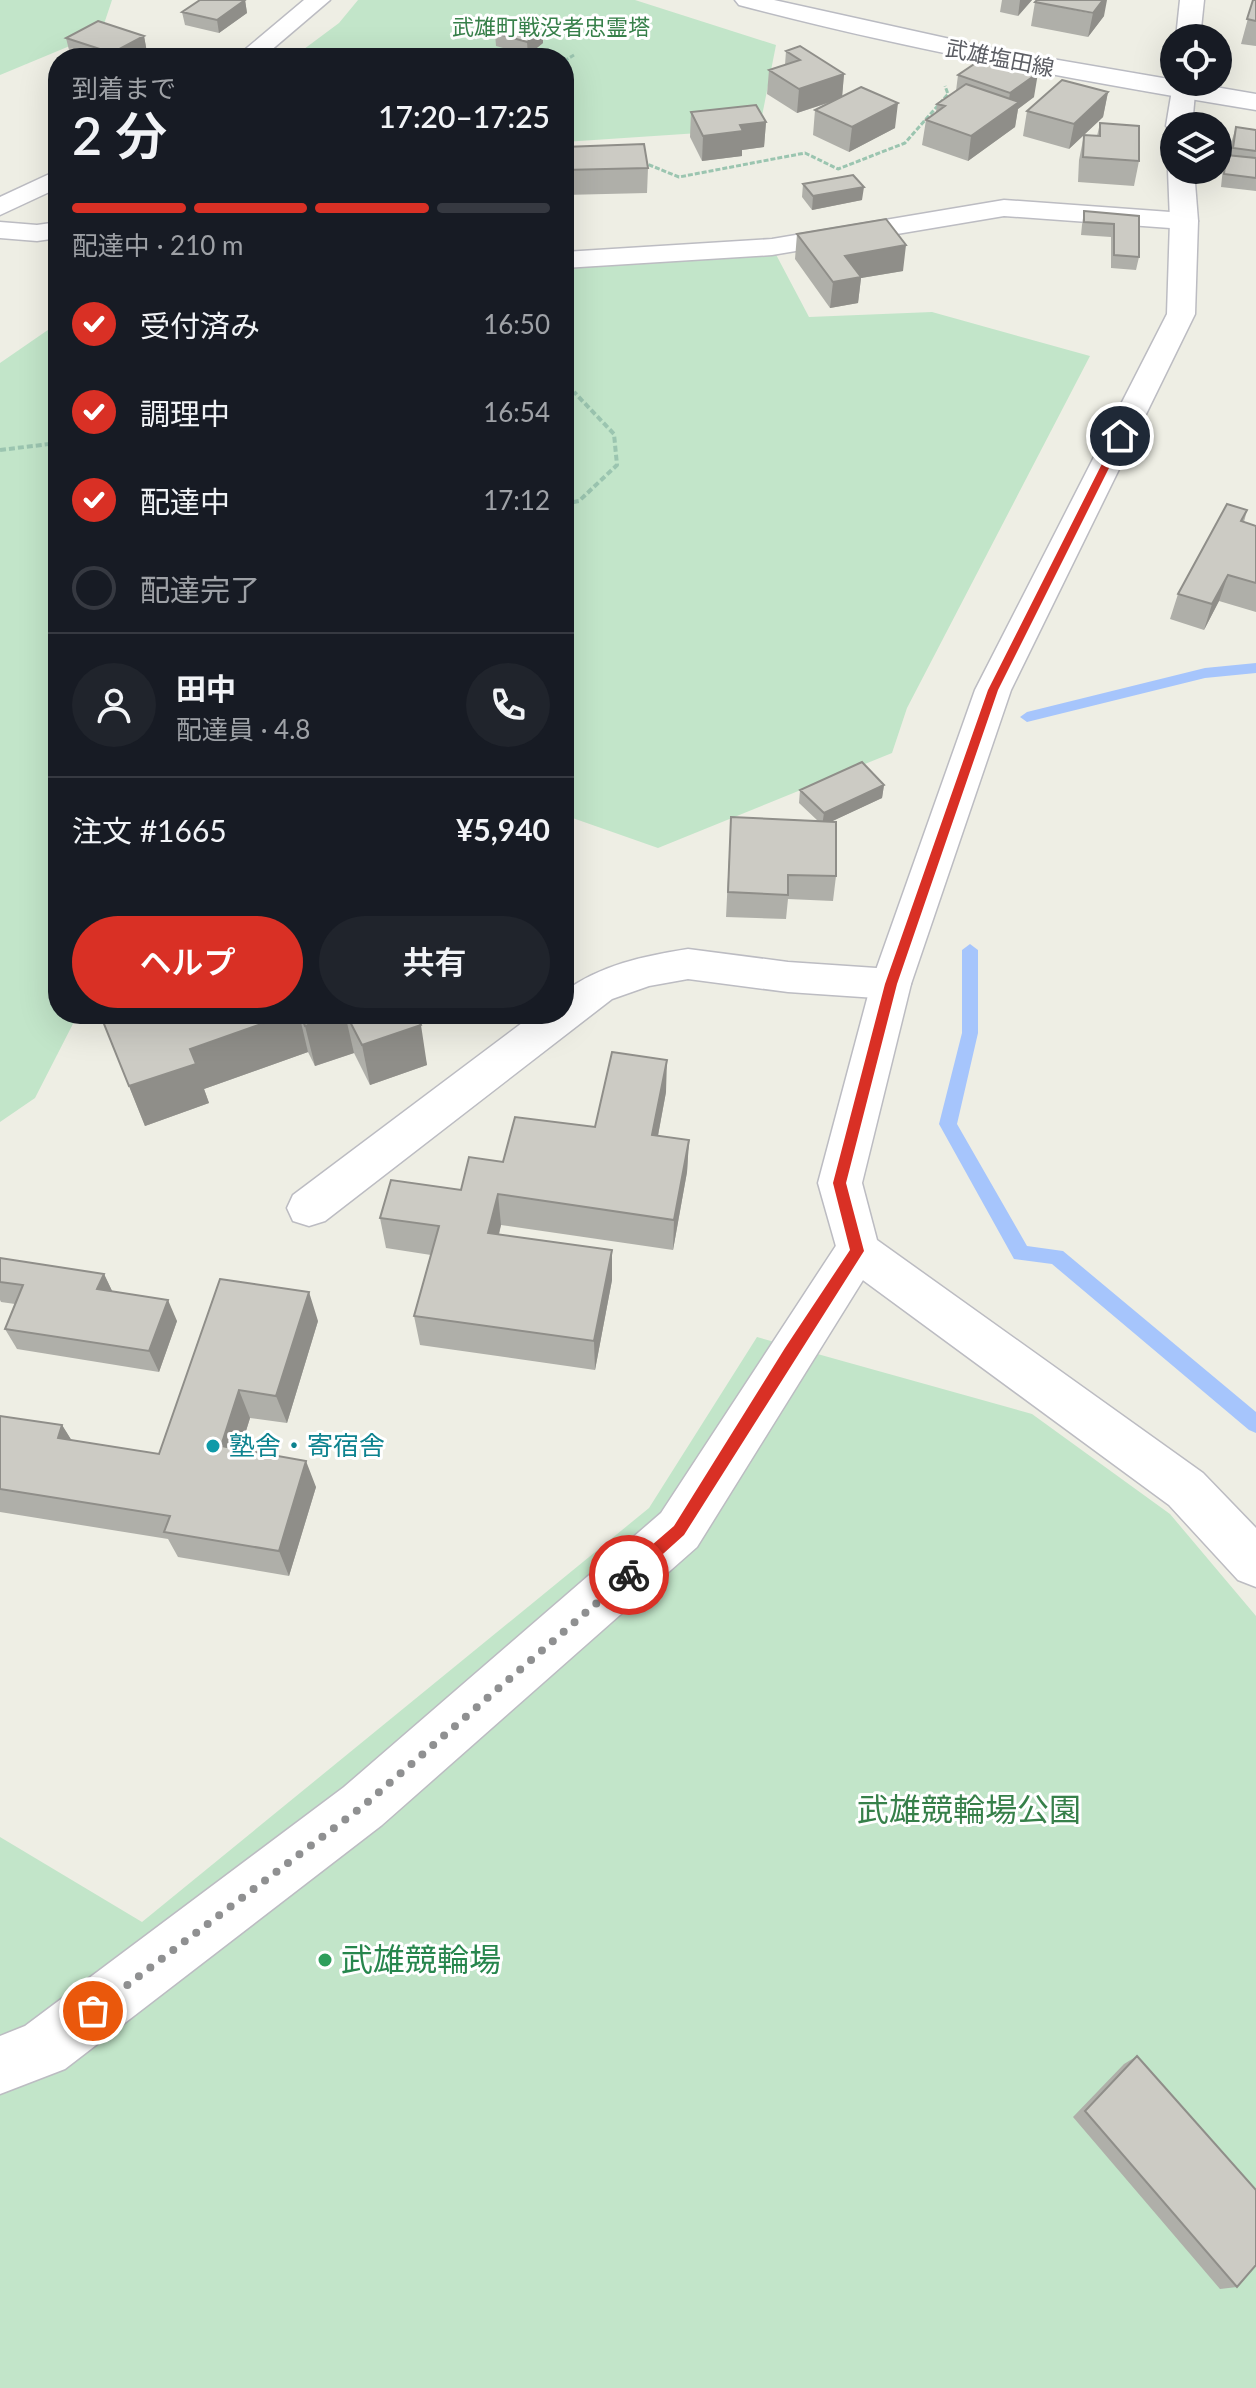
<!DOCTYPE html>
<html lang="ja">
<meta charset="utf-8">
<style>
:root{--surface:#171b24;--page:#20242c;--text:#f1f3f6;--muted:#9ea1a6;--line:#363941;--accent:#d93025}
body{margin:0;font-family:Lato,"Noto Sans JP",sans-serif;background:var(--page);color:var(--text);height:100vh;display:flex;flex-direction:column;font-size:30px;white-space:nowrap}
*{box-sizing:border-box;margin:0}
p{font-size:26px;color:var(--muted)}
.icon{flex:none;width:44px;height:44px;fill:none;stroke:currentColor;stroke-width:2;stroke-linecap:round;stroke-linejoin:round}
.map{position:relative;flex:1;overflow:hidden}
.drawer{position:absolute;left:48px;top:48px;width:526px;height:976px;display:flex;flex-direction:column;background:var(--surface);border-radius:32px;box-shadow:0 8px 32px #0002}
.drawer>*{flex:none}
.fabs{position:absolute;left:1160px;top:24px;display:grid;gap:16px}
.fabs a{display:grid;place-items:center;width:72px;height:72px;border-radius:50%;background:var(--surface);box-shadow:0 8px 32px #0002;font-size:40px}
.pin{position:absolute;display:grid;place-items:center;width:68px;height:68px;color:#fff;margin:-34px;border:4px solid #fff;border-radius:50%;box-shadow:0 2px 8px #0007}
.courier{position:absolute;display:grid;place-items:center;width:80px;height:80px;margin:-40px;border:6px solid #d93025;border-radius:50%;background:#fff;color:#222;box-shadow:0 2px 10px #0007}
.headline em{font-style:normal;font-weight:600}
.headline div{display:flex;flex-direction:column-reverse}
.headline{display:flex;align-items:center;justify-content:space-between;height:136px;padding:0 24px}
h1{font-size:52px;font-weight:600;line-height:60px}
.bar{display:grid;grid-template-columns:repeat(4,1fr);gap:12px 8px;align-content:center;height:96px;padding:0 24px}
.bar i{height:10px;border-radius:6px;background:var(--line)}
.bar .active{background:var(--accent)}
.bar p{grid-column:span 4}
.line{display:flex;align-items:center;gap:20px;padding:0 24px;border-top:2px solid var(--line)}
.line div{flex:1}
.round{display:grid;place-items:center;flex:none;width:84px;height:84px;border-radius:42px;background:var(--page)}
ol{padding:0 24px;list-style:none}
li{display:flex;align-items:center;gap:24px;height:88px}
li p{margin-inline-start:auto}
li .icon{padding:8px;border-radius:50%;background:var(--accent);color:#fff;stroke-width:4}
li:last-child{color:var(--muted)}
li i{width:44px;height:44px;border:4px solid var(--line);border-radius:50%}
.primary-button{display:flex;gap:16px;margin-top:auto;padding:16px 24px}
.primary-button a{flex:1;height:92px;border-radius:48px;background:var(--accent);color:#fff;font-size:32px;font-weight:600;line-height:92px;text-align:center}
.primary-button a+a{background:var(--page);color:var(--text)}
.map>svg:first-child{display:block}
</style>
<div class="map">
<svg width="1256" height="2388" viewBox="0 0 1256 2388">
<rect width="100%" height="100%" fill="#eeeee4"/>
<path fill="#c2e5c9" d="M0 0H112L101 33 0 75Z
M358 0H635L776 45 762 116 699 133 564 142V58H292L339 23Z
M772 247 809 317 932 312 1090 356 907 708 892 753 658 848 564 815V260Z
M58 323V1014H78L35 1098 0 1122V363Z
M757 1337 1032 1414 1170 1514 1256 1616V2388H0V1837L142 1922 649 1508Z"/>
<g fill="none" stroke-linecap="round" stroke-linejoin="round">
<path fill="#a6c5fc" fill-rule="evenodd" d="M1256 663V673L1205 678 1027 722 1020 717 1027 712 1205 668Z
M970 944 978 950V1033L957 1124 1027 1246 1063 1251 1256 1412V1433L1249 1430 1052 1264 1014 1259 939 1124 962 1033V950Z"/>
<g stroke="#bcbcc2" stroke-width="3">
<path id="minor" d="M1004 200 1184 213 1194 215 1198 221 1194 227 1184 229 1004 216 772 255 564 268V252L772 239Z
M0 222 37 225 58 222V238L37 241 0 238Z
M688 949 788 962 891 969 905 973 911 984 905 995 891 999 788 992 688 979 649 986 612 999 325 1221 309 1226 293 1221 287 1208 293 1195 534 1014H564V992C600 965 644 956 688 949Z
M857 1232 873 1238 879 1251 873 1264 697 1547 382 1825 65 2069 0 2094V2036L25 2026 344 1787 661 1513 841 1238Z"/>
</g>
<g stroke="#bcbcc2" stroke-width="3">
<path id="tertiary" d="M304 0H330L262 58H235Z
M1180 0H1204L1200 38H1176Z
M1174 78V82H1196L1192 126H1174V132L1166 126Z
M1174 164V170H1194L1198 221 1195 314 1011 690 911 984 862 1183 877 1240 1203 1473 1256 1528V1587L1238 1580 1169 1505 841 1264 818 1183 871 984 975 690 1167 314 1170 221 1168 170Z
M58 170V188L0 215V197Z"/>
</g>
<g stroke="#babbc2" stroke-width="3">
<path id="secondary" d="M735 0H774L1000 50 1256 94V110C1082 81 909 50 739 5Z"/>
</g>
<path stroke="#9bc5b0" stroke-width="3" stroke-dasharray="5 2" stroke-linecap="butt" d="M564 61 574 55
M642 162 679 177 805 153 838 169 905 143 948 94 945 86
M564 388 575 394"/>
<path stroke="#9bc5b0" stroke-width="4" stroke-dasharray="6 3" stroke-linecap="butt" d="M0 450 58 443
M564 504 579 501 617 465 614 434 574 392"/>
<use href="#minor" fill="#fff" fill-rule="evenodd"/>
<use href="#tertiary" fill="#fff" fill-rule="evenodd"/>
<use href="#secondary" fill="#fff" fill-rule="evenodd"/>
</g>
<path fill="#afafa9" d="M245 0 247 13 219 33 185 25 182 12Z
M1002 0H1032L1018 16 1000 12Z
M1253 0H1256V46L1241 44Z
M1035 2 1104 16 1088 37 1031 26Z
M495 33 543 43 528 55 496 46Z
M144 36 148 58H71L66 38Z
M786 51 844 74 842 96 895 128 849 152 813 135 815 110 831 102 797 113 767 94 769 70 785 65Z
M958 75 1034 97 1018 109 1015 127 968 161 922 145 926 120 936 112 937 104 956 91Z
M1108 92 1103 117 1069 149 1023 136 1027 111Z
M691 112 766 122 764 147 742 150V156L702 161 690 137Z
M1100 123 1139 161 1134 186 1078 182 1079 160 1084 135 1097 136Z
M1236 127 1256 130V191L1221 187 1223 168 1226 155H1230L1232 140Z
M564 147 648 168 647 193 564 195Z
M803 184 862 200 812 210 802 197Z
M1084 211 1139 216V257L1136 270 1111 268V237L1081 235 1082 225Z
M797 234 903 271 861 278 858 303 830 308 795 259Z
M1247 510 1244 522 1256 526V612L1219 601 1204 630 1170 619 1178 594Z
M884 785 882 798 830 822 836 876 833 901 788 899 786 919 726 917 731 817 818 821 799 803 800 790Z
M100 1014H415L427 1065 370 1085 354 1053 315 1066 308 1052 204 1089 209 1103 145 1126Z
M666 1092 658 1136 689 1140 687 1172 673 1250 501 1225 499 1235 612 1250V1280L595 1370 420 1345 414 1316 431 1255 386 1248 380 1218 461 1190 503 1162 595 1127Z
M0 1258 104 1274 112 1291 177 1321 159 1372 17 1349 5 1329 15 1304 1 1302 0 1300Z
M318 1321 287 1423 250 1418 240 1450 316 1487 289 1576 178 1557 168 1539 0 1512V1416L62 1425 71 1440 159 1454Z
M1137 2056 1237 2287 1220 2289 1073 2117 1124 2064Z"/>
<path fill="#8f8e89" d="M245 0 247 13 219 33 217 20Z
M1020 0H1032L1018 16Z
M1100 0H1107L1104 16 1088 37 1093 13Z
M543 31V43L528 55 527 42Z
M144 36 148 58H113L112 53Z
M1038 73 1034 97 1018 109 1015 127 968 161 971 136 1007 110 1010 93Z
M844 74 842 98 797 113 799 89Z
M1108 92 1103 117 1069 149 1074 124Z
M898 103 895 128 849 152 852 127Z
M766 122 764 147 742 150V156L702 161 703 136 740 125Z
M864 187 862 200 812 210 813 196Z
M906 245 903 271 861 278 858 303 830 308 833 282 845 256Z
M1228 575 1219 601 1204 630 1212 604Z
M884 785 882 798 822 826 824 813Z
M290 1014H299L308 1052 204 1089 209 1103 145 1126 129 1086 190 1049Z
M340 1014H345L354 1053 315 1066 305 1026Z
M421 1025 427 1065 370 1085 362 1045Z
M667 1060 666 1092 652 1167V1135Z
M689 1140 687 1172 673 1250 674 1220Z
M498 1194 501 1225 491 1263 488 1233Z
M612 1250V1280L595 1370 594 1341Z
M104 1274 114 1295 97 1289Z
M309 1292 318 1321 287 1423 276 1396Z
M168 1300 177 1321 159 1372 149 1351Z
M239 1390 250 1418 233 1473 221 1446Z
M62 1425 79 1452 58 1438Z
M306 1461 316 1487 289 1576 279 1551Z"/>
<path fill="#cccbc4" stroke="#8f8e89" stroke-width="2" d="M200 0H245L217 20 182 12Z
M1037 0H1103L1093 13 1035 2Z
M1253 0H1256V21L1247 19Z
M98 21 144 36 112 53 66 38Z
M512 22 543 31 527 42 495 33Z
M800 46 844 74 799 89 769 70 800 60 786 51Z
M986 56 1038 73 1010 93 958 75Z
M1062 80 1108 92 1074 124 1027 111Z
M966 84 1019 102 971 136 926 120 945 106 937 104Z
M861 87 898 103 852 127 815 110Z
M756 105 766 122 740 125 743 131 703 136 691 112Z
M1100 123 1139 126V161L1083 157 1084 135 1100 136Z
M1236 127 1256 130V151L1233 148Z
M644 144 648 168 564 170V147Z
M1226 155 1256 158V178L1224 174Z
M853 175 864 187 813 196 803 184Z
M1084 211 1139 216V257L1114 255V224L1084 222Z
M886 219 906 245 845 256 861 277 833 282 797 234Z
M1227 504 1247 510 1241 521 1256 526V583L1228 575 1212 604 1178 594Z
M862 762 884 785 824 813 800 790Z
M731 817 836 822V876L788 875V895L728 892Z
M100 1014H290L190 1049 196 1064 129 1086Z
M300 1014H340L305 1026Z
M346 1014H415L421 1025 362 1045Z
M612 1052 667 1060 652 1135 689 1140 674 1220 498 1194 488 1233 612 1250 594 1341 414 1316 439 1226 380 1218 391 1180 461 1190 469 1157 503 1162 515 1117 595 1127Z
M0 1258 104 1274 97 1289 168 1300 149 1351 5 1329 23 1285 0 1282Z
M220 1279 309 1292 276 1396 239 1390 221 1446 306 1461 279 1551 164 1532 170 1516 0 1489V1416L62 1425 58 1438 159 1454Z
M1137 2056 1256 2190V2265L1237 2287 1085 2111Z"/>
<path fill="#d93025" d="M1120 433 1125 436 998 690 897 984 846 1183 864 1251 684 1535 634 1580H623V1570L674 1526 785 1348 850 1250 833 1183 885 984 988 690 1116 436Z"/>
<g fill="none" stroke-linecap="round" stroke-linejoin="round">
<path stroke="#8f9091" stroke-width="8" stroke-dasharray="0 14.4" d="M93 2011 363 1806 629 1575"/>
</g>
<circle fill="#0f9aa8" stroke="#fff" stroke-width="3" cx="213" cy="1446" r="8"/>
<circle fill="#2e9e5b" stroke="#fff" stroke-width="3" cx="325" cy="1960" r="8"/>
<g text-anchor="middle" stroke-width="6" stroke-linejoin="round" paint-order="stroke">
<g font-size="22" fill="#37804a" stroke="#fff">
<text x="551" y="35">武雄町戦没者忠霊塔</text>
</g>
<g font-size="22" fill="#5c5e64" stroke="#fff">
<text transform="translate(1000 58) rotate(11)" y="8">武雄塩田線</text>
</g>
<g font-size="26" fill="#0d838f" stroke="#fff" text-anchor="start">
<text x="229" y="1455">塾舎・寄宿舎</text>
</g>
<g font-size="32" fill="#37804a" stroke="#fff">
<text x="969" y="1821">武雄競輪場公園</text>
</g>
<g font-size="32" fill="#27864d" stroke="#fff" text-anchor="start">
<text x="341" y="1971">武雄競輪場</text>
</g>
</g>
</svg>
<div class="fabs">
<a><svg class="icon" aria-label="locate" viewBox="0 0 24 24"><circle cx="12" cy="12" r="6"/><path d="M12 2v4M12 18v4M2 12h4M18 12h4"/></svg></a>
<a><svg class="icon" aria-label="layers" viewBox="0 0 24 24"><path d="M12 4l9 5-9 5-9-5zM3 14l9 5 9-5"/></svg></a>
</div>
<div class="pin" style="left:93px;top:2011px;background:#ea580c"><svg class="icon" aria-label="bag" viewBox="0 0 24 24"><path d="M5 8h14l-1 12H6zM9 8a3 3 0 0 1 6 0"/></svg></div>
<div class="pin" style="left:1120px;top:436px;background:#1f2937"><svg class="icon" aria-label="home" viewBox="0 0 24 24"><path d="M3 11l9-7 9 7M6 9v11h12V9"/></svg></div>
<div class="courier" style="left:629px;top:1575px"><svg class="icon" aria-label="bike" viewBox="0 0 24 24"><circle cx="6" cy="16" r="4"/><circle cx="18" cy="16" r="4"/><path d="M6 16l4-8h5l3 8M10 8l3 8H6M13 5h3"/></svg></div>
<section class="drawer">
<div class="headline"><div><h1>2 分</h1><p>到着まで</p></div><em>17:20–17:25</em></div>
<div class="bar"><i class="active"></i><i class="active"></i><i class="active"></i><i></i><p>配達中 · 210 m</p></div>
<ol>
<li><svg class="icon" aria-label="check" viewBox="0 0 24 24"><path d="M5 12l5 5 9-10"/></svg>受付済み<p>16:50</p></li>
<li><svg class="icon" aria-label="check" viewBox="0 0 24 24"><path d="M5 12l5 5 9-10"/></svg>調理中<p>16:54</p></li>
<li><svg class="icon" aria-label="check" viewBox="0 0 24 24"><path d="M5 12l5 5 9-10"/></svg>配達中<p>17:12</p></li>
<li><i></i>配達完了</li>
</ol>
<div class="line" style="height:144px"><a class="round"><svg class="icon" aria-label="person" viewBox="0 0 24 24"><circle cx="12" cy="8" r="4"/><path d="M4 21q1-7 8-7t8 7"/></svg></a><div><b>田中</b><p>配達員 · 4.8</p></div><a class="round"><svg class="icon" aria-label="phone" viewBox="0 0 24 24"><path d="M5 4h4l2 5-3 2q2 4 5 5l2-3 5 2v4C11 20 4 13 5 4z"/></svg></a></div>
<div class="line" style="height:104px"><div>注文 #1665</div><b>¥5,940</b></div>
<div class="primary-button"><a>ヘルプ</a><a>共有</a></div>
</section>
</div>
